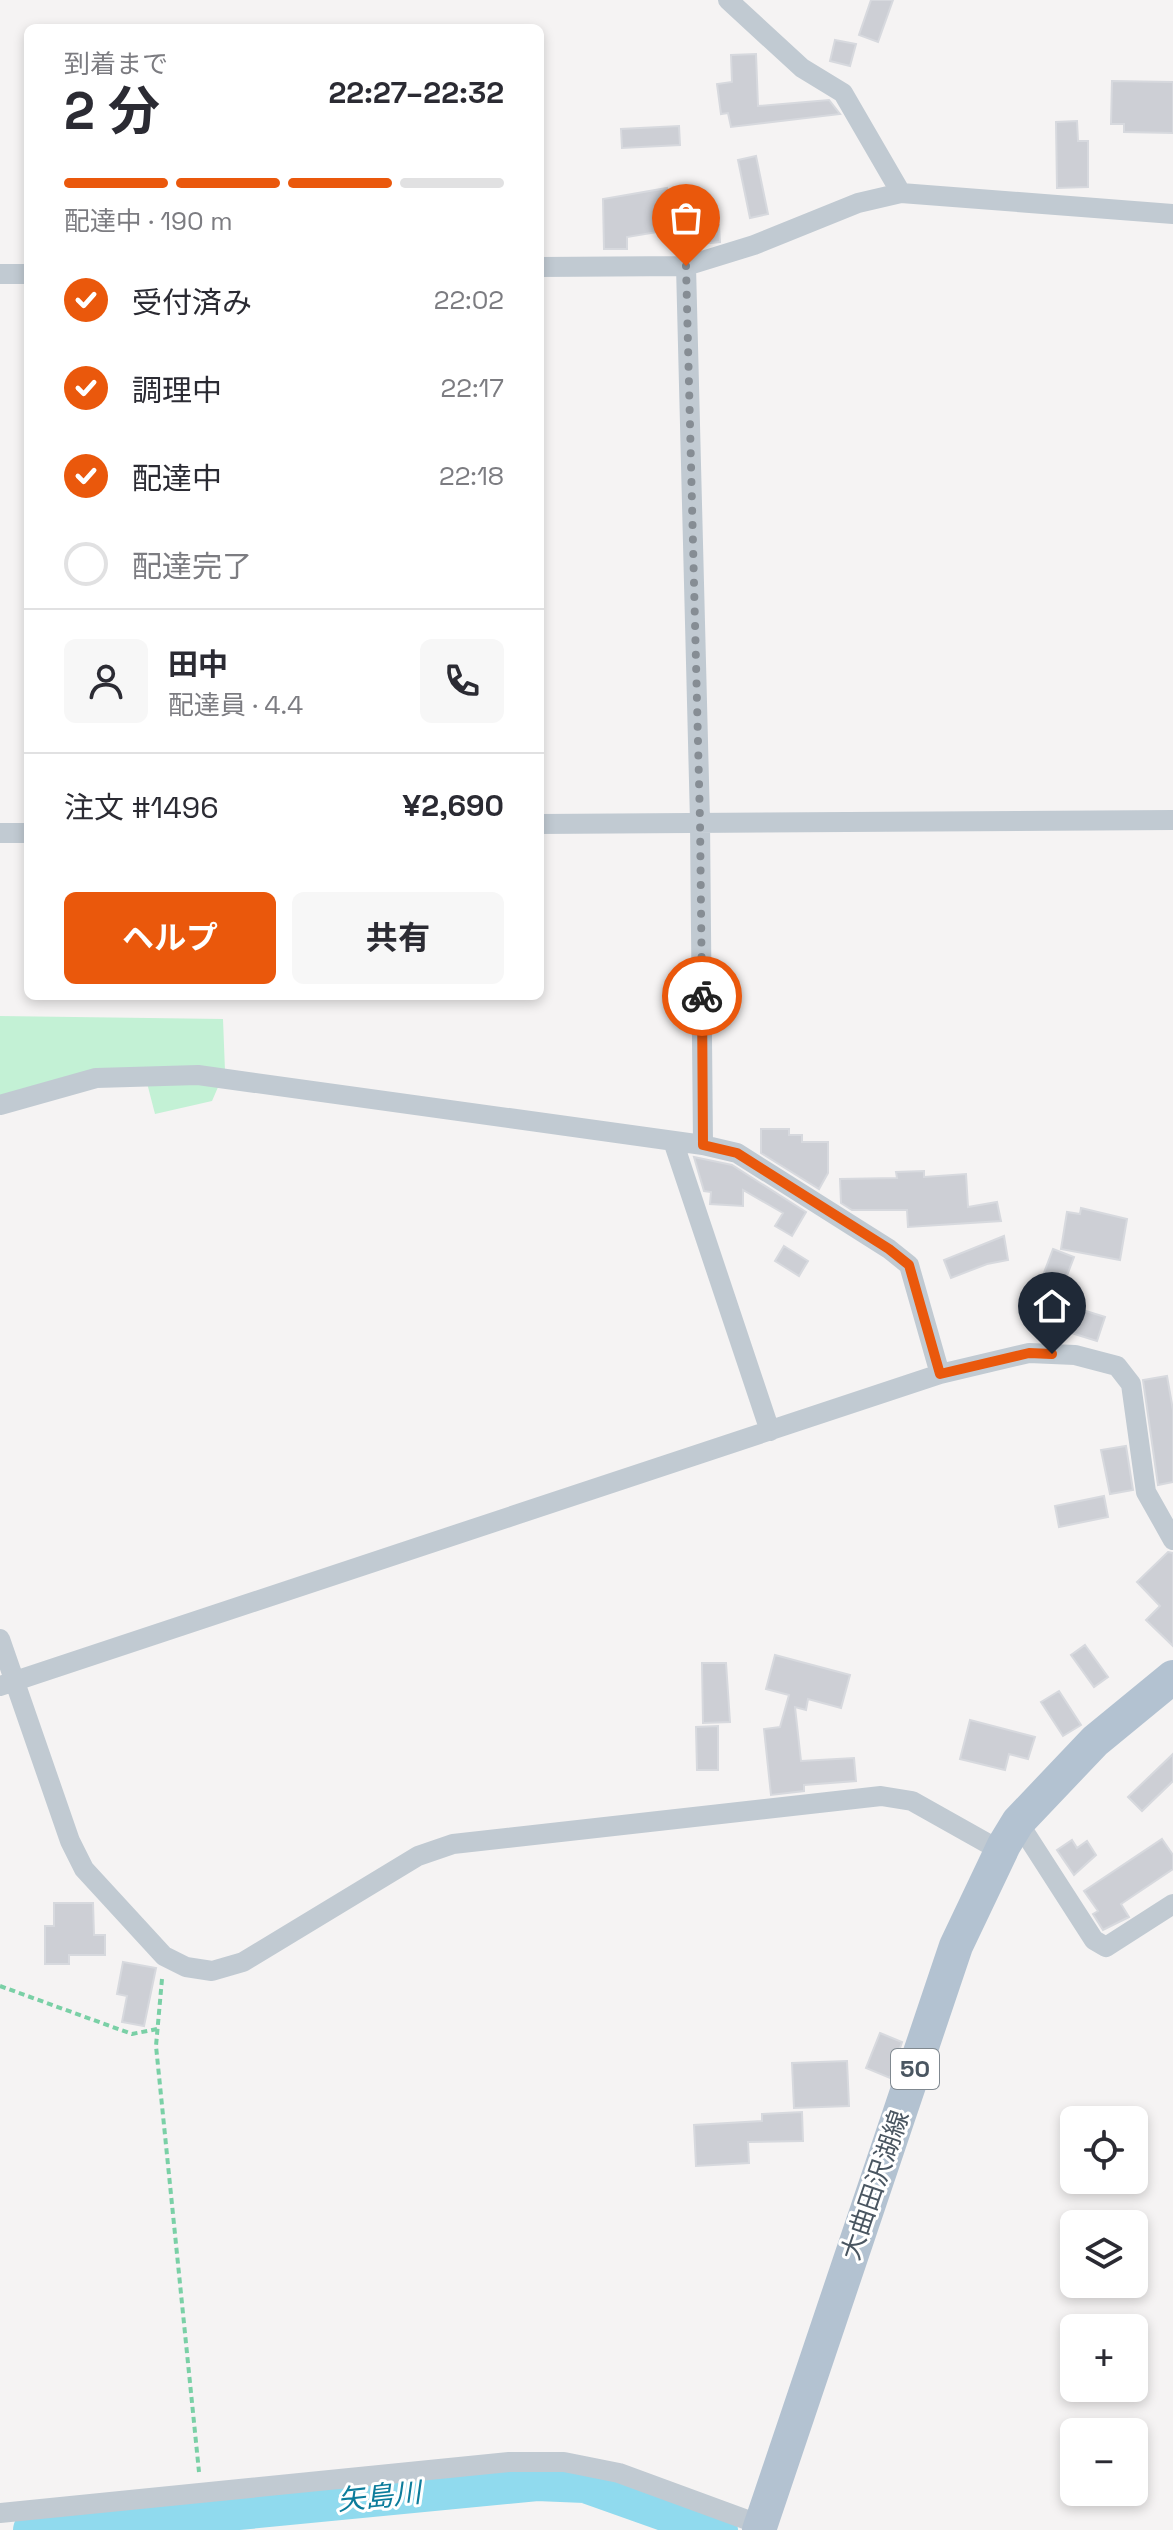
<!DOCTYPE html>
<html lang="ja">
<meta charset="utf-8">
<style>
:root{--surface:#fff;--page:#f7f7f7;--text:#2b2b33;--muted:#7c7c81;--line:#e1e1e2;--accent:#ea580c}
body{margin:0;font-family:"Space Grotesk","Noto Sans JP",sans-serif;background:var(--page);color:var(--text);height:100vh;display:flex;flex-direction:column;font-size:30px;white-space:nowrap}
*{box-sizing:border-box;margin:0}
p{font-size:26px;color:var(--muted)}
.icon{flex:none;width:44px;height:44px;fill:none;stroke:currentColor;stroke-width:2;stroke-linecap:round;stroke-linejoin:round}
.map{position:relative;flex:1;overflow:hidden}
.sheet{position:absolute;left:24px;top:24px;width:520px;height:976px;display:flex;flex-direction:column;background:var(--surface);border-radius:12px;box-shadow:0 4px 12px #0003}
.sheet>*{flex:none}
.tools{position:absolute;left:1060px;top:2106px;display:grid;gap:16px}
.tools a{display:grid;place-items:center;width:88px;height:88px;border-radius:12px;background:var(--surface);box-shadow:0 4px 12px #0003;font-size:40px}
.pin{position:absolute;display:grid;place-items:center;width:68px;height:68px;color:#fff;margin:-82px -34px;border-radius:50% 50% 50% 0;rotate:-45deg;box-shadow:0 0 8px #0007}
.pin .icon{rotate:45deg}
.courier{position:absolute;display:grid;place-items:center;width:80px;height:80px;margin:-40px;border:6px solid #ea580c;border-radius:50%;background:#fff;color:#222;box-shadow:0 2px 10px #0007}
.summary em{font-style:normal;font-weight:700}
.summary div{display:flex;flex-direction:column-reverse}
.summary{display:flex;align-items:center;justify-content:space-between;height:136px;padding:0 40px}
h1{font-size:52px;font-weight:700;line-height:60px}
.bar{display:grid;grid-template-columns:repeat(4,1fr);gap:12px 8px;align-content:center;height:96px;padding:0 40px}
.bar i{height:10px;border-radius:6px;background:var(--line)}
.bar .current{background:var(--accent)}
.bar p{grid-column:span 4}
.line{display:flex;align-items:center;gap:20px;padding:0 40px;border-top:2px solid var(--line)}
.line div{flex:1}
.round{display:grid;place-items:center;flex:none;width:84px;height:84px;border-radius:12px;background:var(--page)}
ol{padding:0 40px;list-style:none}
li{display:flex;align-items:center;gap:24px;height:88px}
li p{margin-inline-start:auto}
li .icon{padding:8px;border-radius:50%;background:var(--accent);color:#fff;stroke-width:4}
li:last-child{color:var(--muted)}
li i{width:44px;height:44px;border:4px solid var(--line);border-radius:50%}
.action{display:flex;gap:16px;margin-top:auto;padding:16px 40px}
.action a{flex:1;height:92px;border-radius:12px;background:var(--accent);color:#fff;font-size:32px;font-weight:700;line-height:92px;text-align:center}
.action a+a{background:var(--page);color:var(--text)}
.map>svg:first-child{display:block}
</style>
<div class="map">
<svg width="1173" height="2530" viewBox="0 0 1173 2530">
<rect width="100%" height="100%" fill="#f5f3f3"/>
<path fill="#c3f1d5" d="M0 1016 223 1019 225 1071 212 1101 155 1114 147 1083 103 1085 0 1114Z"/>
<g fill="none" stroke-linecap="round" stroke-linejoin="round">
<path stroke="#90daee" stroke-width="40" d="M33 2530 537 2481 585 2483 718 2530"/>
</g>
<path fill="#cdcfd5" stroke="#d7d9de" stroke-width="2" d="M871 0H893L878 42 859 35Z
M835 40 856 44 850 66 830 61Z
M756 54 758 106 829 100 840 114 731 127 728 113 721 114 717 84 732 82 731 55Z
M1112 81 1173 82V133L1124 132V124H1111Z
M1077 121 1078 141H1088V187L1057 188 1056 122Z
M679 126 680 145 622 148 621 129Z
M756 156 768 214 750 218 738 160Z
M667 188 669 194 700 189 705 224 627 237V249H604L603 199Z
M719 225 720 242 701 244 700 227Z
M761 1129H789V1135H802V1142H828V1173L819 1189 761 1153Z
M694 1157 732 1165 806 1212 792 1236 775 1226 783 1213 743 1190V1206L710 1204 711 1192 704 1191Z
M924 1171V1177L966 1174 968 1207 997 1202 1001 1221 908 1227 907 1210H852L841 1203 840 1179 897 1178 896 1172Z
M1081 1208 1127 1219 1120 1260 1061 1249 1067 1212 1080 1214Z
M1004 1236 1008 1260 987 1264 951 1278 944 1260Z
M784 1246 808 1261 799 1276 775 1261Z
M1053 1249 1074 1257 1060 1294 1039 1286Z
M1073 1307 1105 1317 1097 1341 1065 1331Z
M1167 1376 1173 1410V1482L1158 1485 1143 1380Z
M1126 1446 1133 1490 1110 1494 1101 1450Z
M1104 1496 1108 1517 1059 1527 1055 1506Z
M1168 1552 1173 1553V1646L1146 1620 1160 1606 1137 1582Z
M1085 1645 1108 1677 1094 1687 1071 1655Z
M775 1655 850 1675 841 1708 808 1699 806 1710 795 1707 801 1761 854 1758 856 1781 804 1785V1791L771 1795 764 1729 780 1727 789 1695 766 1689Z
M702 1663H726L730 1722 703 1723Z
M1059 1691 1081 1725 1063 1736 1041 1702Z
M970 1720 1035 1737 1028 1759 1009 1754 1005 1770 960 1759Z
M718 1726V1770H697L696 1727Z
M1173 1754V1781L1142 1811 1128 1797Z
M1162 1839 1173 1855V1869L1121 1904 1129 1917 1103 1930 1093 1914 1098 1911 1084 1891Z
M1072 1840 1077 1848 1087 1841 1096 1855 1074 1875 1057 1850Z
M54 1903H93L94 1935H105V1955H69V1964H45V1926H54Z
M123 1962 156 1968 144 2026 122 2022 127 1996 117 1994Z
M880 2033 902 2042 890 2078 866 2068Z
M847 2061 849 2106 794 2108 792 2063Z
M802 2112 803 2141 748 2142 749 2163 696 2166 694 2125 762 2121V2114Z"/>
<g fill="none" stroke-linecap="round" stroke-linejoin="round">
<path stroke="#7ad0a6" stroke-width="4" stroke-dasharray="6 4" stroke-linecap="butt" d="M162 1979 156 2046 199 2472
M0 1986 132 2034 157 2029"/>
<path stroke="#c1cad2" stroke-width="20" d="M728 0 802 68 843 93 901 193
M686 266 700 821 703 1145
M540 267 686 266 754 245 858 203 901 193 1173 214
M0 274H28
M540 824 1173 820
M0 833H28
M0 1105 96 1078 198 1075 703 1145 737 1153 889 1249 909 1265 940 1374
M673 1141 770 1431
M0 1639 70 1841 84 1869 164 1956 186 1967 212 1971 243 1962 418 1856 453 1844 881 1796 912 1801 1001 1851
M0 1686 940 1374 1029 1353 1075 1355 1117 1366 1131 1384 1146 1492 1173 1540
M1018 1822 1094 1940 1106 1947 1173 1904
M0 2513 509 2462H564L619 2473 761 2525"/>
<path stroke="#b3c2d1" stroke-width="34" d="M759 2530 956 1946 1004 1845 1018 1822 1095 1741 1173 1677"/>
</g>
<g fill="none" stroke-linecap="round" stroke-linejoin="round">
<path stroke="#868d94" stroke-width="8" stroke-dasharray="0 14.4" d="M686 266 700 821 702 996"/>
<path stroke="#ea580c" stroke-width="10" d="M702 996 703 1145 737 1153 889 1249 909 1265 940 1374 1029 1353 1052 1354"/>
</g>
<g text-anchor="middle" stroke-width="6" stroke-linejoin="round" paint-order="stroke">
<rect fill="#fff" stroke="#808990" stroke-width="2" x="891" y="2049" width="48" height="40" rx="6"/>
<g font-size="24" font-weight="bold" fill="#4a5661">
<text x="915" y="2077">50</text>
</g>
<g font-size="26" fill="#4a5661" stroke="#fff">
<text transform="translate(875 2185) rotate(-71)" y="9">大曲田沢湖線</text>
</g>
<g font-size="28" font-style="italic" fill="#0c7c9b" stroke="#fff">
<text transform="translate(379 2496) rotate(-6)" y="10">矢島川</text>
</g>
</g>
</svg>
<div class="tools">
<a><svg class="icon" aria-label="locate" viewBox="0 0 24 24"><circle cx="12" cy="12" r="6"/><path d="M12 2v4M12 18v4M2 12h4M18 12h4"/></svg></a>
<a><svg class="icon" aria-label="layers" viewBox="0 0 24 24"><path d="M12 4l9 5-9 5-9-5zM3 14l9 5 9-5"/></svg></a>
<a>+</a>
<a>−</a>
</div>
<div class="pin" style="left:686px;top:266px;background:#ea580c"><svg class="icon" aria-label="bag" viewBox="0 0 24 24"><path d="M5 8h14l-1 12H6zM9 8a3 3 0 0 1 6 0"/></svg></div>
<div class="pin" style="left:1052px;top:1354px;background:#1f2937"><svg class="icon" aria-label="home" viewBox="0 0 24 24"><path d="M3 11l9-7 9 7M6 9v11h12V9"/></svg></div>
<div class="courier" style="left:702px;top:996px"><svg class="icon" aria-label="bike" viewBox="0 0 24 24"><circle cx="6" cy="16" r="4"/><circle cx="18" cy="16" r="4"/><path d="M6 16l4-8h5l3 8M10 8l3 8H6M13 5h3"/></svg></div>
<section class="sheet">
<div class="summary"><div><h1>2 分</h1><p>到着まで</p></div><em>22:27–22:32</em></div>
<div class="bar"><i class="current"></i><i class="current"></i><i class="current"></i><i></i><p>配達中 · 190 m</p></div>
<ol>
<li><svg class="icon" aria-label="check" viewBox="0 0 24 24"><path d="M5 12l5 5 9-10"/></svg>受付済み<p>22:02</p></li>
<li><svg class="icon" aria-label="check" viewBox="0 0 24 24"><path d="M5 12l5 5 9-10"/></svg>調理中<p>22:17</p></li>
<li><svg class="icon" aria-label="check" viewBox="0 0 24 24"><path d="M5 12l5 5 9-10"/></svg>配達中<p>22:18</p></li>
<li><i></i>配達完了</li>
</ol>
<div class="line" style="height:144px"><a class="round"><svg class="icon" aria-label="person" viewBox="0 0 24 24"><circle cx="12" cy="8" r="4"/><path d="M4 21q1-7 8-7t8 7"/></svg></a><div><b>田中</b><p>配達員 · 4.4</p></div><a class="round"><svg class="icon" aria-label="phone" viewBox="0 0 24 24"><path d="M5 4h4l2 5-3 2q2 4 5 5l2-3 5 2v4C11 20 4 13 5 4z"/></svg></a></div>
<div class="line" style="height:104px"><div>注文 #1496</div><b>¥2,690</b></div>
<div class="action"><a>ヘルプ</a><a>共有</a></div>
</section>
</div>
